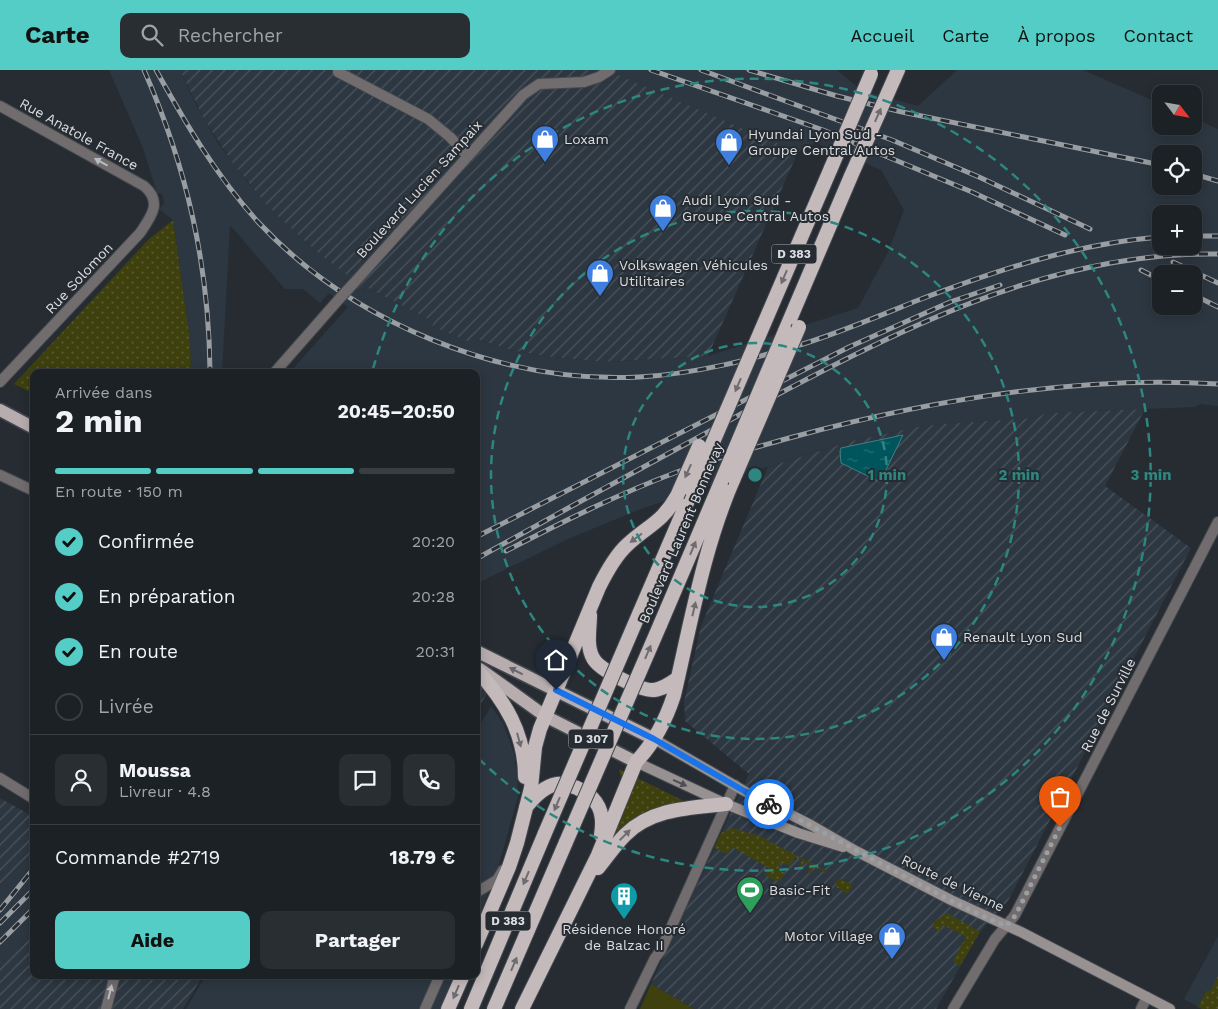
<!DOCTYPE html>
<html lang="fr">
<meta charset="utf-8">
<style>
:root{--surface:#1c2126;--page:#292e32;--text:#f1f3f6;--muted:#a0a3a7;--line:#3a3e43;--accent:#54cdc6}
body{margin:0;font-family:"Work Sans",sans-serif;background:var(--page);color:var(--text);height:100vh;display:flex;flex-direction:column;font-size:19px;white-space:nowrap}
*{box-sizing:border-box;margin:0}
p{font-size:16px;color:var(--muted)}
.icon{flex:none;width:28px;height:28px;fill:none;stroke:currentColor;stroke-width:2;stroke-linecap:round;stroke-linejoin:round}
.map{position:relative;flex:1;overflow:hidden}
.panel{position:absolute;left:30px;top:299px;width:450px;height:610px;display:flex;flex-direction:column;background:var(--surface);border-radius:10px;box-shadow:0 2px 12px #0003,0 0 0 1px var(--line)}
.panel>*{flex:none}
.needle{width:32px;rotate:121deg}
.buttons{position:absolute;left:1152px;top:15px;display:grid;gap:10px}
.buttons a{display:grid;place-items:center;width:50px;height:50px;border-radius:10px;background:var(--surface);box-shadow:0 2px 12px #0003,0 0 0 1px var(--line);font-size:25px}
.pin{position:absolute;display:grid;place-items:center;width:42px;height:42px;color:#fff;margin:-51px -21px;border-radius:50% 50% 50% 0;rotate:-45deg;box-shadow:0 0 5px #0007}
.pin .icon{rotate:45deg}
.courier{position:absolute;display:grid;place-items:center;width:50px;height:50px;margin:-25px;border:4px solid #1a73e8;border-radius:50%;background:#fff;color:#222;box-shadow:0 1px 6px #0007}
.headline em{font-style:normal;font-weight:700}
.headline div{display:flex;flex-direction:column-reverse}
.headline{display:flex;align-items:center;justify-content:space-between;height:85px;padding:0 25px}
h1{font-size:32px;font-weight:700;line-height:38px}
.bar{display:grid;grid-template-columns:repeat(4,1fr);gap:8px 5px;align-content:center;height:60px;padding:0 25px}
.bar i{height:6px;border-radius:4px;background:var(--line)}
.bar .on{background:var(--accent)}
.bar p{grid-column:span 4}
.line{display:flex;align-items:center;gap:12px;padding:0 25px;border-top:1px solid var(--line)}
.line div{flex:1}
.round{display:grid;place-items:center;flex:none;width:52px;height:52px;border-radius:10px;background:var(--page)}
ol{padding:0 25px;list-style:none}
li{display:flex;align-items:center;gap:15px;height:55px}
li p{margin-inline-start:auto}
li .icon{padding:5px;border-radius:50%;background:var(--accent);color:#111;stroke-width:4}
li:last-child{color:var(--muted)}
li i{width:28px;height:28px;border:2px solid var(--line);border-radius:50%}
.action{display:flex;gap:10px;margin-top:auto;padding:10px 25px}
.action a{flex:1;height:58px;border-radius:10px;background:var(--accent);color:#111;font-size:20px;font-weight:700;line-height:58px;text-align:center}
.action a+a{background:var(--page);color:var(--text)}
header{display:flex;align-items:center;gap:30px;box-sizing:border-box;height:70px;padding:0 25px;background:var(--accent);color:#111}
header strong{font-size:24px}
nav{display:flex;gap:28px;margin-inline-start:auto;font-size:18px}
.search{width:350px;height:45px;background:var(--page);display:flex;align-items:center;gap:12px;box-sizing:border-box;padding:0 18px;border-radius:10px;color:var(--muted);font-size:19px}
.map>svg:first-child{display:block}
</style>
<header>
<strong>Carte</strong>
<div class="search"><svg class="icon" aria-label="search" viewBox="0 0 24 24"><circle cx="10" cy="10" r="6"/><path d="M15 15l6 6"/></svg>Rechercher</div>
<nav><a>Accueil</a><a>Carte</a><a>À propos</a><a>Contact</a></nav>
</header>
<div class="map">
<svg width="1218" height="939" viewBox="0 0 1218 939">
<defs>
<pattern id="industrial-furrows" width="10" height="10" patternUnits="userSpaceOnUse" patternTransform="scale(1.25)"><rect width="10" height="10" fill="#2d3741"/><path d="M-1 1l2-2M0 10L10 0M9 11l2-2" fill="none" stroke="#4b545c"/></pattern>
<pattern id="grass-dots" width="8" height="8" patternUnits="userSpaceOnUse" patternTransform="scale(1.25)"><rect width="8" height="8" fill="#3e400e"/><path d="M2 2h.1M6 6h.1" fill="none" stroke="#595b31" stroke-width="1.8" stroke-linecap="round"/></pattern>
<pattern id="water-ripples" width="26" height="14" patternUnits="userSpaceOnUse" patternTransform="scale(1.25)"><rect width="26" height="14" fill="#00555d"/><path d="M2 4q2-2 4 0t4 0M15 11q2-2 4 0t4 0" fill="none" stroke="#256d74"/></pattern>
</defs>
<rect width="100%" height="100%" fill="#262c32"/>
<path fill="#2d3741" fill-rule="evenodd" d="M109 0H180L194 31 218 73 248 113 284 152 317 182 348 205 344 210 362 222 366 217 434 252 432 256 507 279 544 286 603 292 708 286 858 238 888 182 904 140 881 100 816 73 798 82 617 5 619 0H837L861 20 918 36 957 0H1083L1161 34V56H1194V48L1218 59V336L1200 334 1195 337 1047 343 1035 348 942 354 918 357 852 371 747 403 641 439 570 468 476 514V302H290L348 237 329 223 320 233 303 219H285L230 155 222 302H191L190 270 173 150 159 139 164 133 162 124 157 123 143 78ZM1161 84H1194V116H1161ZM1161 144H1194V176H1161ZM1161 204H1194V236H1161Z
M491 636 503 653 514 683 516 699 517 700 518 727 499 794 476 854V662Z
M34 781V860L0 895V815Z
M1218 866V939H1202L1184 929Z
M206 905H454L440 939H186Z"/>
<path fill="url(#industrial-furrows)" d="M180 0H619L618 5 798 82 708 286 603 292 544 286 507 279 476 269 472 273 432 256 434 252 366 217 361 222 343 209 347 205 317 182 284 152 265 133 232 92 204 49Z
M1145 339 1105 416 1191 478 1008 831 979 863 936 939H694L651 914 749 704 685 651 684 632 701 556 768 397 852 371 918 357 942 354 1035 348 1047 343Z
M476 608 488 622 476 642Z
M0 728 34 747V781L0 815Z
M34 860V905H203L183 939H0V895Z"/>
<path fill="url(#grass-dots)" d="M173 150 190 270 191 302H34V324L14 314 148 170Z
M619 699 686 732 639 748 613 768 623 736 624 724Z
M732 758 759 766 827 801 826 803 814 797 810 804 808 802 811 795 804 792 800 799 798 798 802 790 795 787 790 796 782 792 778 799 785 803 781 810 775 811 765 805 769 798 732 777 728 784 714 778 721 763Z
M839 808 853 815 847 824 835 816Z
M947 843 980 862 960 896 953 891 966 867 943 855 940 860 937 861 933 856 934 852Z
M1218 906V939H1202L1198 937 1207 920 1210 922Z"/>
<path fill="#3e400e" d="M651 914 694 939H640Z"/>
<path fill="url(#water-ripples)" stroke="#417e85" d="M903 365 880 412 841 393 840 381 841 378Z"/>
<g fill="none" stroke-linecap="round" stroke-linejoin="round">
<g stroke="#43484e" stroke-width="12">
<path id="minor" d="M338 2 428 49 450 67 468 86
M0 36 144 116C163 132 151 147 140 163L0 312
M353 214 523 25 539 14 584 12 599 7 610 0
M275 302 340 228
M0 405 34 421
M0 708 34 729
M477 822 497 810 503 800
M1006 856 1015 845 1218 452
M106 939 115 905
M425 939 440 905
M630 939 655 888 661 880 735 715
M1141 939 1147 927"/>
</g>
<g stroke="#43484e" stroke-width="12">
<path id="tertiary" d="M953 939 995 869 1006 856"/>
</g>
<g stroke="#43484e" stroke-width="12">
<path id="secondary" d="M654 669 746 722 811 755 856 781 951 830 1021 862 1170 939
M636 692 726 734 798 763 843 777"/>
</g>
<g stroke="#43484e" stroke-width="15">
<path id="primary" d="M0 340 34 358
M476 581 654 669
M480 599 545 646 636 692"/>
</g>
<g stroke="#43484e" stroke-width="16">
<path id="trunk" d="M894 9 898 0
M785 261 851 106
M757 270 831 98
M639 544 692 421
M590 545C590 558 586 576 593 588 599 600 641 621 654 620 663 619 671 613 678 608
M660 555 721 412
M476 599C505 631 525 663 525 707
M526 737C534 727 544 716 557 714 563 713 571 716 577 718 598 727 605 742 601 765
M598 798C607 787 615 775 625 765 652 738 691 738 726 734
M476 874 509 797 517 773 531 718 535 677 540 659 599 517C606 503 615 486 627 475 647 456 662 453 677 426
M448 939 463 905
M471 939 545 763
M494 939 566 772
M522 939 598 785 636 692C654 673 666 650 674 625 691 552 704 476 734 408"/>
</g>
<use href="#minor" stroke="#716c6d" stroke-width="10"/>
<use href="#tertiary" stroke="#716c6d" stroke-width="10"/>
<use href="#secondary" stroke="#989192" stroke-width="10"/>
<use href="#primary" stroke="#b7adae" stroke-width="12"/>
<use href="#trunk" stroke="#c4babb" stroke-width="14"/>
<g stroke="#999ea3" stroke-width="5">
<path id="rail" d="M144 0C187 98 209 195 210 302
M156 0C186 54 217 107 259 153 353 253 502 314 639 307 695 304 749 290 803 274 841 262 879 246 916 231 995 201 1077 173 1161 167
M651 0 823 60 972 122 1065 165
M701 0 892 70 979 107 1090 159
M749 0 837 26 902 42 1161 95
M1194 104 1218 111
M1194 166H1218
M1173 192 1218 213
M1141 200 1161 210
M1194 225 1218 237
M476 467 849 277 950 232 1000 215
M506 481C562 452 618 424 677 402 714 388 754 378 793 367 927 331 1079 305 1218 314
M476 489C564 440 652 392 741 344 889 265 1045 181 1218 184
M0 840 34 798
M0 853 34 819
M0 872 34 838"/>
</g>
<use href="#rail" stroke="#262c32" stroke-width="3" stroke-dasharray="9" stroke-linecap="butt"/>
<g stroke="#43484e" stroke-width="12" stroke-linecap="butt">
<path id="minor-bridge" d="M340 228 353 214"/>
</g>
<g stroke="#43484e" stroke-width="16" stroke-linecap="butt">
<path id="trunk-bridge" d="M831 98 871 4
M851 106 894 9
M734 408 799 257
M721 412 785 261
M692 421 757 270
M677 426 699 376
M545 763 639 544
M566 772 660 555"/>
</g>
<use href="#minor-bridge" stroke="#716c6d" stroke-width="10"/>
<use href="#trunk-bridge" stroke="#c4babb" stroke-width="14"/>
</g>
<defs><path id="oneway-solid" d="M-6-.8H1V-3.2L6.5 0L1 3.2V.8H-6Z" transform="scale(1.25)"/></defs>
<g fill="#6d6c70">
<use href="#oneway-solid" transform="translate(878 45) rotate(-66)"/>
<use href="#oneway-solid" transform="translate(784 207) rotate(113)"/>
<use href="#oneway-solid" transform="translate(738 315) rotate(113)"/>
<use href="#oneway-solid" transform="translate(688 401) rotate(114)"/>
<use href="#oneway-solid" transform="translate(636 468) rotate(143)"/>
<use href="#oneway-solid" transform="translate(693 478) rotate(-67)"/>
<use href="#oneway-solid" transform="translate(694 539) rotate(-77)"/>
<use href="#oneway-solid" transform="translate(648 582) rotate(-67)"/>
<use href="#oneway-solid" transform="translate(519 670) rotate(75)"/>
<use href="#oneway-solid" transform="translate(557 734) rotate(113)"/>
<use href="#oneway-solid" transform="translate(625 765) rotate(-45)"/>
<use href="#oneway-solid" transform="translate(526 808) rotate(113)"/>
<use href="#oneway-solid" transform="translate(514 894) rotate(-67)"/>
<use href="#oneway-solid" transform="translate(456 922) rotate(113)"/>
</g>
<g fill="#babcbf">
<use href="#oneway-solid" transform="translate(101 92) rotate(-151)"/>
<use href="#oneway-solid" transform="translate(110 922) rotate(-76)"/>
</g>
<use fill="#67666a" href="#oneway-solid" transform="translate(516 601) rotate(-153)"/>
<use fill="#4e4f54" href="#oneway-solid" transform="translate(680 713) rotate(24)"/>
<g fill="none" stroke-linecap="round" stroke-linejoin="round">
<path stroke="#9ba0a4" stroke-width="5" stroke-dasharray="0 9" d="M769 734C849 774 924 821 1006 856L1015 846 1060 757"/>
<path stroke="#1a73e8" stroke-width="6" d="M556 620 654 669 746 722 769 734"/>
</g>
<g fill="none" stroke="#2d867f" stroke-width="2.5" stroke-dasharray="9 6">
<circle cx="755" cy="405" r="132"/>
<circle cx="755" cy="405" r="264"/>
<path d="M373 299A396 396 0 1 1 477 687"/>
</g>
<defs>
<g id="shop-pin" transform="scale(1.4375)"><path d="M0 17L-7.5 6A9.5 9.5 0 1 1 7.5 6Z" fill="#3f7fe0" stroke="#262c32"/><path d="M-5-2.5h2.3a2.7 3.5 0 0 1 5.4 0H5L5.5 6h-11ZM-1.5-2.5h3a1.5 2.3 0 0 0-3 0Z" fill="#fff"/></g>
<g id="stadium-pin" transform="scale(1.4375)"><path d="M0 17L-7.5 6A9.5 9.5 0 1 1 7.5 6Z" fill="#2e9e5b" stroke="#262c32"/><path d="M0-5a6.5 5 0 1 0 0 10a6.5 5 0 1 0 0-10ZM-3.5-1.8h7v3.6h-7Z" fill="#fff"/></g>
<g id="building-pin" transform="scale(1.4375)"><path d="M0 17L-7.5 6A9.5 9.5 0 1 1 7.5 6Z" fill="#0f9aa8" stroke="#262c32"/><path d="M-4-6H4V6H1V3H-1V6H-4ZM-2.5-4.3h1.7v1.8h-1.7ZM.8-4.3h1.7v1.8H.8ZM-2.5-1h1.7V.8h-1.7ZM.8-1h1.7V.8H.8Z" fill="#fff"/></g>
</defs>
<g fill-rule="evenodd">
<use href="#shop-pin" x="545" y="69"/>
<use href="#shop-pin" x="729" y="72"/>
<use href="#shop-pin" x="663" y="138"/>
<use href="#shop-pin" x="600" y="203"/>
<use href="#shop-pin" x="944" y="567"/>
<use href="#stadium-pin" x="750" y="820"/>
<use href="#building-pin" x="624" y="826"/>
<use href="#shop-pin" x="892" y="866"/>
</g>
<g text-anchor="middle" stroke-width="4" stroke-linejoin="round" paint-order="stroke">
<g fill="#262c32" stroke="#a4a9ad" stroke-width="1">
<rect x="771.5" y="174.5" width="45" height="19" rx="4"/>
<rect x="568.5" y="659.5" width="45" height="19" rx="4"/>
<rect x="485.5" y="841.5" width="45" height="19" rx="4"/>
</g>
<g font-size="12" font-weight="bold" fill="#dadee2">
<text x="794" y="188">D 383</text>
<text x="591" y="673">D 307</text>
<text x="508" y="855">D 383</text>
</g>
<g font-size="14" fill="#dadee2" stroke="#262c32">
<text transform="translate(79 64) rotate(29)" y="5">Rue Anatole France</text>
<text transform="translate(419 119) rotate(-48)" y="5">Boulevard Lucien Sampaix</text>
<text transform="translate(79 208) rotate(-47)" y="5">Rue Solomon</text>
<text transform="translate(681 463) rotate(-67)" y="5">Boulevard Laurent Bonnevay</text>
<text transform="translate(1108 635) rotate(-63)" y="5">Rue de Surville</text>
<text transform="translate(953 813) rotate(26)" y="5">Route de Vienne</text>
</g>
<g font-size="14" fill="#dadee2" stroke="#262c32" text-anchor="start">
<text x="748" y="69">Hyundai Lyon Sud -<tspan x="748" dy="16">Groupe Central Autos</tspan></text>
<text x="564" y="74">Loxam</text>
<text x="682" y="135">Audi Lyon Sud -<tspan x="682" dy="16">Groupe Central Autos</tspan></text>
<text x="619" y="200">Volkswagen Véhicules<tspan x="619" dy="16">Utilitaires</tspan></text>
<text x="963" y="572">Renault Lyon Sud</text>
<text x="769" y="825">Basic-Fit</text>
<text x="624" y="864" text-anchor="middle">Résidence Honoré<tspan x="624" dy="16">de Balzac II</tspan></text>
<text x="873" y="871" text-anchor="end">Motor Village</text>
</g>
</g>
<circle cx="755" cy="405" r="8" fill="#2d867f" stroke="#262c32" stroke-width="2.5"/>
<g font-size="15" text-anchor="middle" font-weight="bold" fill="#2d867f" stroke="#262c32" stroke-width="4" stroke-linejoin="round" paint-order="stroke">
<text x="887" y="410">1 min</text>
<text x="1019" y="410">2 min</text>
<text x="1151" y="410">3 min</text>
</g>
</svg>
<div class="buttons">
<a><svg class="needle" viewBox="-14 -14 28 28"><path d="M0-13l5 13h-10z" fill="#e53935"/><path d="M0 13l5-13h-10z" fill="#a0a3a7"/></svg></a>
<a><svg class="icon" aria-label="locate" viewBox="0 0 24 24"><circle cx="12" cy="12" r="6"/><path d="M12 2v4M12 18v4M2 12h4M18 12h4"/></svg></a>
<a>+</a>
<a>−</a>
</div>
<div class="pin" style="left:1060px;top:757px;background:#ea580c"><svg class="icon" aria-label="bag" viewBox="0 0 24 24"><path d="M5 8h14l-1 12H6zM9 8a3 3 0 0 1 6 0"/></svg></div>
<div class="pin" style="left:556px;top:620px;background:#1f2937"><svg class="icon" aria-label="home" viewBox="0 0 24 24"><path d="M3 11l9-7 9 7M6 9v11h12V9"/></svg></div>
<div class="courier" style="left:769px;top:734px"><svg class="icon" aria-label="bike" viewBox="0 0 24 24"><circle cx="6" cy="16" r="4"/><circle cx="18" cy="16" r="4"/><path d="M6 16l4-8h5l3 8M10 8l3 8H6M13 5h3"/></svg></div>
<section class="panel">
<div class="headline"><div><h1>2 min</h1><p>Arrivée dans</p></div><em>20:45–20:50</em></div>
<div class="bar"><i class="on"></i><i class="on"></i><i class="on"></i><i></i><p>En route · 150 m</p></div>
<ol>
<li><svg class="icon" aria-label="check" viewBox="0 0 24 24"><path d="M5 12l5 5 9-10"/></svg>Confirmée<p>20:20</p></li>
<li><svg class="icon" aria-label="check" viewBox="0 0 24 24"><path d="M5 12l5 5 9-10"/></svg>En préparation<p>20:28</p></li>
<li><svg class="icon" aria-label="check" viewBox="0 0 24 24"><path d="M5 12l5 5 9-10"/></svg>En route<p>20:31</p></li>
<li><i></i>Livrée</li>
</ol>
<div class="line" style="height:90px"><a class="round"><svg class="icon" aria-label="person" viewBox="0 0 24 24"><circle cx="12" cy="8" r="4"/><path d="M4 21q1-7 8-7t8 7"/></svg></a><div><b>Moussa</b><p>Livreur · 4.8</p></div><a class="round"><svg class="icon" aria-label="chat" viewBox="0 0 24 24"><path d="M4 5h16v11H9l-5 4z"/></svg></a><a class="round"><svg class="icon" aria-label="phone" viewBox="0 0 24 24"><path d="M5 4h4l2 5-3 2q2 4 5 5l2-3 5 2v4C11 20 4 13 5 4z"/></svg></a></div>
<div class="line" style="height:65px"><div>Commande #2719</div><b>18.79 €</b></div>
<div class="action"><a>Aide</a><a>Partager</a></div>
</section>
</div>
